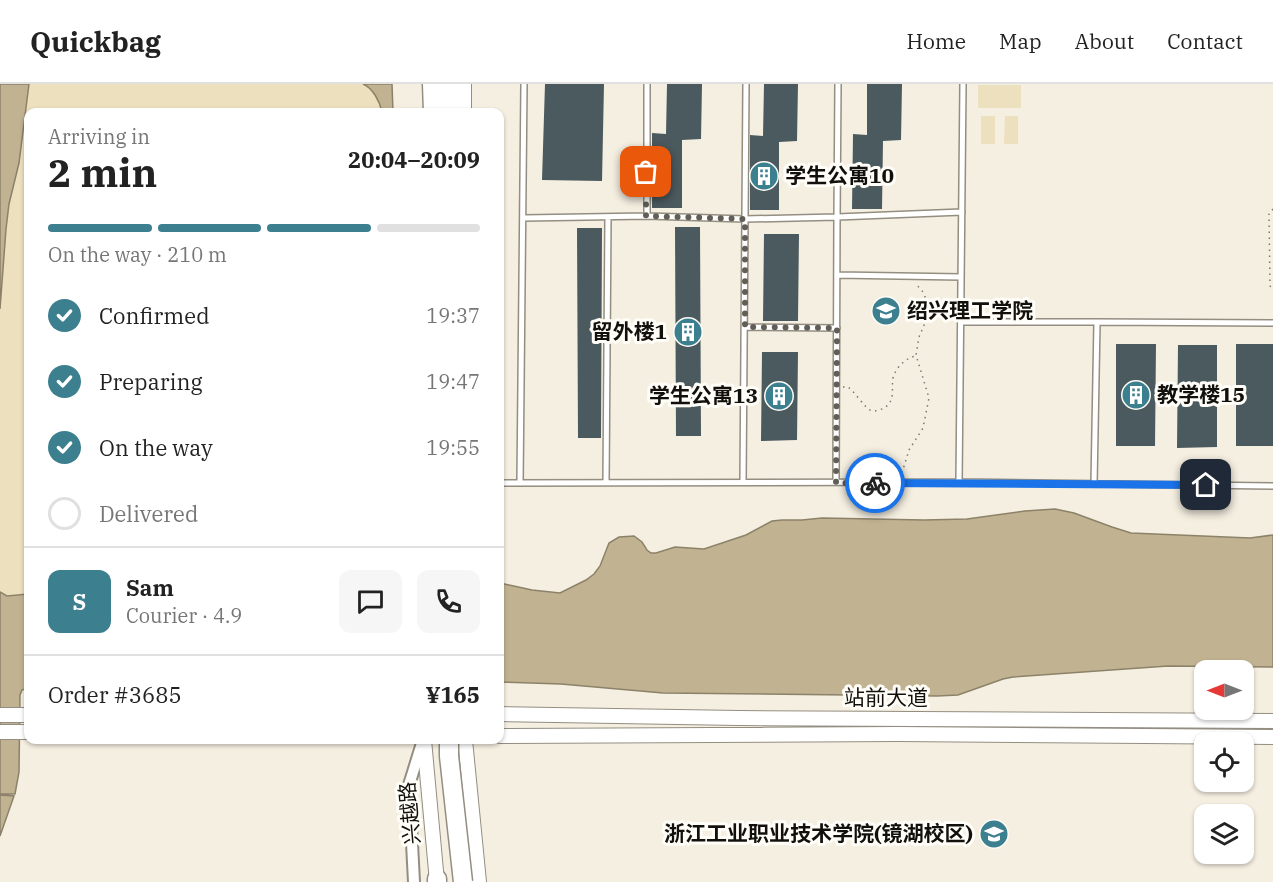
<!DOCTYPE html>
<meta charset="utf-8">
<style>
:root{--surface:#fff;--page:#f6f6f6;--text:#222;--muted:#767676;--line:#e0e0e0;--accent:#3c7f8f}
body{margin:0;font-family:"IBM Plex Serif","Noto Sans SC",serif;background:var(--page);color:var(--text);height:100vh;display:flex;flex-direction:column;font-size:22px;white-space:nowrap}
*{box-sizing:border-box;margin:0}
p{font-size:20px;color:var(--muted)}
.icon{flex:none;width:33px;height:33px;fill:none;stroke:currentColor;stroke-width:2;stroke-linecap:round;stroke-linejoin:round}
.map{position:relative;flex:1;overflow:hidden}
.side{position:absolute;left:24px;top:24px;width:480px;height:636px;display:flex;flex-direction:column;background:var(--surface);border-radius:12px;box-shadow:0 2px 4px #0004}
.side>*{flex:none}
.needle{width:39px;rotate:270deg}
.buttons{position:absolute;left:1194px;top:576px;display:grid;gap:12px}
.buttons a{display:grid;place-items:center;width:60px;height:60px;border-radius:12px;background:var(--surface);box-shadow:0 2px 4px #0004;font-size:30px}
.pin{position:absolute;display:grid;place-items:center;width:51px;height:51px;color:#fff;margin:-26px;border-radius:12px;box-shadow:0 3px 9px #0006}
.courier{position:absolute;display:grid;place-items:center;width:60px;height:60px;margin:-30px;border:4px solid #1a73e8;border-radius:50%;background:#fff;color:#222;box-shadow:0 2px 8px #0007}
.summary em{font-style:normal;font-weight:800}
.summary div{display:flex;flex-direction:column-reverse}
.summary{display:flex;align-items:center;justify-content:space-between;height:102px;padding:0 24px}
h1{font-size:39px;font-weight:800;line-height:45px}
.bar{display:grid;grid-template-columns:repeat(4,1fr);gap:9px 6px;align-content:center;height:72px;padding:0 24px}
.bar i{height:8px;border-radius:4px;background:var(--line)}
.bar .selected{background:var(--accent)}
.bar p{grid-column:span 4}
.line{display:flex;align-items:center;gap:15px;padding:0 24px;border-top:2px solid var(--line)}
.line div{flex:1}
.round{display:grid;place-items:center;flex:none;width:63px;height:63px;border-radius:12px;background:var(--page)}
ol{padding:0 24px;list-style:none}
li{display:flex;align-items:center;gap:18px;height:66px}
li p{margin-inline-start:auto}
li .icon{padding:6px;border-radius:50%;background:var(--accent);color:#fff;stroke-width:4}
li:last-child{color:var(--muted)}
li i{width:33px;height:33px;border:3px solid var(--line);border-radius:50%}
header{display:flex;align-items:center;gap:36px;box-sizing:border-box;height:84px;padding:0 30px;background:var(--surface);border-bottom:2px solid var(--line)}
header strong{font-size:28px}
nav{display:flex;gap:33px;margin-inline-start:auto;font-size:21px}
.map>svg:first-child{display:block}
</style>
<header>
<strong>Quickbag</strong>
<nav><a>Home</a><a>Map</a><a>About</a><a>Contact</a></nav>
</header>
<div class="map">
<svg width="1273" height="798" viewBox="0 0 1273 798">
<rect width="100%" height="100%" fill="#f5efe1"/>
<path fill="#ede0be" d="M29 0H363C373 4 380 18 382 28H28V510L7 512 0 508V225L6 145 9 120 22 63Z
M978 1H1021V24H978Z
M981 32H995V60H981Z
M1005 32H1018V60H1004Z"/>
<path fill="#c1b391" stroke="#8c8269" stroke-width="1.5" d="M0 0H29L19 79 9 120 6 145 0 225Z
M363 0H392L393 28H382C380 18 373 4 363 0Z
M1055 425 1074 429 1112 443 1131 449 1250 454 1273 451V583L1168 582 1013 593 1003 595 958 611 937 612 663 609 561 600 500 598V499L532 506 560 509 586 496 594 490 600 482 609 459 619 453 634 452 642 458 647 466 651 469H656L675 463 704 465 746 451 772 437 782 436H802L822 434 924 436 967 435 1025 427Z
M0 508 7 512 28 510V604L22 606 20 611 19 688 15 710H0Z
M0 711 14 712 0 752Z"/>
<path fill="#4b5a5e" d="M545 0H604L602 97 542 96Z
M667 0H702L701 55 682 56V124H652V49L666 50Z
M764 0H798L797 57 779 58V126H750V51L763 52Z
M867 0H902L901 56 883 57 882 125H852L853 50 867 51Z
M675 143H700L701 352H676Z
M577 144H602L601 354H578Z
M764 150H799L798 237H763Z
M1116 260H1156L1155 362H1116Z
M1236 260H1273V362H1236Z
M1178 261H1217V363L1177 364Z
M762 268H798L797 356 761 357Z"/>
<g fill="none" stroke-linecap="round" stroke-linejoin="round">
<g stroke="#938e81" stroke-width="8">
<path id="lane" d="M647 0V132L745 135 837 133 836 398
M838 0 837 133 962 128
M524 134 647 132
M837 191 961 193
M961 238H1097L1094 400
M1097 238 1273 239
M745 243 837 244
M743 398 746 0
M959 398 963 0
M500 399 959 398 1273 402
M520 399 524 0
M606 399 608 133"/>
</g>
<g stroke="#938e81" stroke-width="14">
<path id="street" d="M414 798 409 701 422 659"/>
</g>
<g stroke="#938e81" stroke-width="16">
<path id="secondary" d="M464 28V0
M500 630 739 634 1273 637
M0 631H28
M0 648H28
M500 652 898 650 1273 653
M424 656 437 798
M465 656 479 798"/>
</g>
<g stroke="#938e81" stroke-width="21">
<path id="highway" d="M432 0 433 28
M449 0V28
M437 795V798"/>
</g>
<path stroke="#7c7870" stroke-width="1.5" stroke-dasharray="1.5 4.5" stroke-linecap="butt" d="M1273 125 1269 130 1270 201 1271 205 1273 206
M843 303H848C855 308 865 324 870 326 875 328 880 326 884 324 896 317 891 305 893 294 896 283 905 275 915 272
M902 389 909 366 923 344 929 314 916 271 919 253 925 239 929 222 923 208 916 200"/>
<use href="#lane" stroke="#fff" stroke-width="5"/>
<use href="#street" stroke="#fff" stroke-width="10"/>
<use href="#secondary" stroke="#fff" stroke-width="14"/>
<use href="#highway" stroke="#fff" stroke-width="18"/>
<g stroke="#938e81" stroke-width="21" stroke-linecap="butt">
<path id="highway-bridge" d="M449 656V672L463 798"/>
</g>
<use href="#highway-bridge" stroke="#fff" stroke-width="18"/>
</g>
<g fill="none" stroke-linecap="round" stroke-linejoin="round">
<path stroke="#615e57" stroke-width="6" stroke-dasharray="0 10.8" d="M646 88V132L745 135V243L837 244 836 399H875"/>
<path stroke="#1a73e8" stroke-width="8" d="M875 399 1206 401"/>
</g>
<defs>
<g id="building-disc" transform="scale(1.5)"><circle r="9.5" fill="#3c7f8f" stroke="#fffdf7"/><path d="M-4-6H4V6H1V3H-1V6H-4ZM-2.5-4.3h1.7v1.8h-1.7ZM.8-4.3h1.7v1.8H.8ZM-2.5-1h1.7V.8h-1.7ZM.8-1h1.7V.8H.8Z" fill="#fff"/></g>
<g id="university-disc" transform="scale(1.5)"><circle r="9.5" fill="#3c7f8f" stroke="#fffdf7"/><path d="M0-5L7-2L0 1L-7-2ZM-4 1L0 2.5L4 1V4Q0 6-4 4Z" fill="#fff"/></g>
</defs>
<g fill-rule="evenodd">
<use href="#building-disc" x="764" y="92"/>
<use href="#university-disc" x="886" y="227"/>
<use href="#building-disc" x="688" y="248"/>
<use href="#building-disc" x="1136" y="311"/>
<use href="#building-disc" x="779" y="312"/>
<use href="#university-disc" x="994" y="750"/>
</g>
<g text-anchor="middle" stroke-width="6" stroke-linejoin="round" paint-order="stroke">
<g font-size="21" font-weight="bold" fill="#12100c" stroke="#fffdf7" text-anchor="start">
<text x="785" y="99">学生公寓10</text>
<text x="907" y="234">绍兴理工学院</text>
<text x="667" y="255" text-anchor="end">留外楼1</text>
<text x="1157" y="318">教学楼15</text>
<text x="758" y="319" text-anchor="end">学生公寓13</text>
<text x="973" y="757" text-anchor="end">浙江工业职业技术学院(镜湖校区)</text>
</g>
<g font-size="21" fill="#12100c" stroke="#fffdf7">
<text x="886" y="621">站前大道</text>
<text transform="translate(410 729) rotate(-95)" y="7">兴越路</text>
</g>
</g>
</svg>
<div class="buttons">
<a><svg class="needle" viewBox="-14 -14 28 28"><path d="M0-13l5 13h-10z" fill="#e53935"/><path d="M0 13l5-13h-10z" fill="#767676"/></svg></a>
<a><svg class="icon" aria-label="locate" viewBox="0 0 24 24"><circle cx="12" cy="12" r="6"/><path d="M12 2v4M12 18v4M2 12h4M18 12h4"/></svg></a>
<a><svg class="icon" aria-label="layers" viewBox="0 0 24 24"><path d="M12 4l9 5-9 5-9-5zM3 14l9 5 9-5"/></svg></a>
</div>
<div class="pin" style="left:646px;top:88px;background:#ea580c"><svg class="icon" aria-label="bag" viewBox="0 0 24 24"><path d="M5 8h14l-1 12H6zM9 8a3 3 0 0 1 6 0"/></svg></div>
<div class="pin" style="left:1206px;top:401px;background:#1f2937"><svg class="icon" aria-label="home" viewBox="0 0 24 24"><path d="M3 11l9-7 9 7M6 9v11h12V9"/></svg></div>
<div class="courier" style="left:875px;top:399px"><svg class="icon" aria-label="bike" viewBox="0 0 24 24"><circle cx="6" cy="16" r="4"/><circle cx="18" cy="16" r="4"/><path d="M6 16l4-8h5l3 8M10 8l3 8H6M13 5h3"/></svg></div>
<section class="side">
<div class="summary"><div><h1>2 min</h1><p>Arriving in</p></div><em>20:04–20:09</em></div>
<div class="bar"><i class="selected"></i><i class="selected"></i><i class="selected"></i><i></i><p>On the way · 210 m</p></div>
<ol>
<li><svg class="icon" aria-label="check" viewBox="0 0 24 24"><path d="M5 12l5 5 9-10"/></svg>Confirmed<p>19:37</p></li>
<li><svg class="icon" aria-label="check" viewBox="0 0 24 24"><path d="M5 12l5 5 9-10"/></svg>Preparing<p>19:47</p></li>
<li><svg class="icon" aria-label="check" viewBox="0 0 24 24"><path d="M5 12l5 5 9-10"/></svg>On the way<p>19:55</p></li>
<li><i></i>Delivered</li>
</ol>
<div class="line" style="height:108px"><b class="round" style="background:var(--accent);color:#fff">S</b><div><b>Sam</b><p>Courier · 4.9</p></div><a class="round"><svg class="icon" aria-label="chat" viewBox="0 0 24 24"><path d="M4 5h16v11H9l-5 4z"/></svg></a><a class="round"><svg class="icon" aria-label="phone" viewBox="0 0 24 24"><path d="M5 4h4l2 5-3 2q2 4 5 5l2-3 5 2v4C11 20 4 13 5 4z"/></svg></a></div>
<div class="line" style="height:78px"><div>Order #3685</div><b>¥165</b></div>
</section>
</div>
